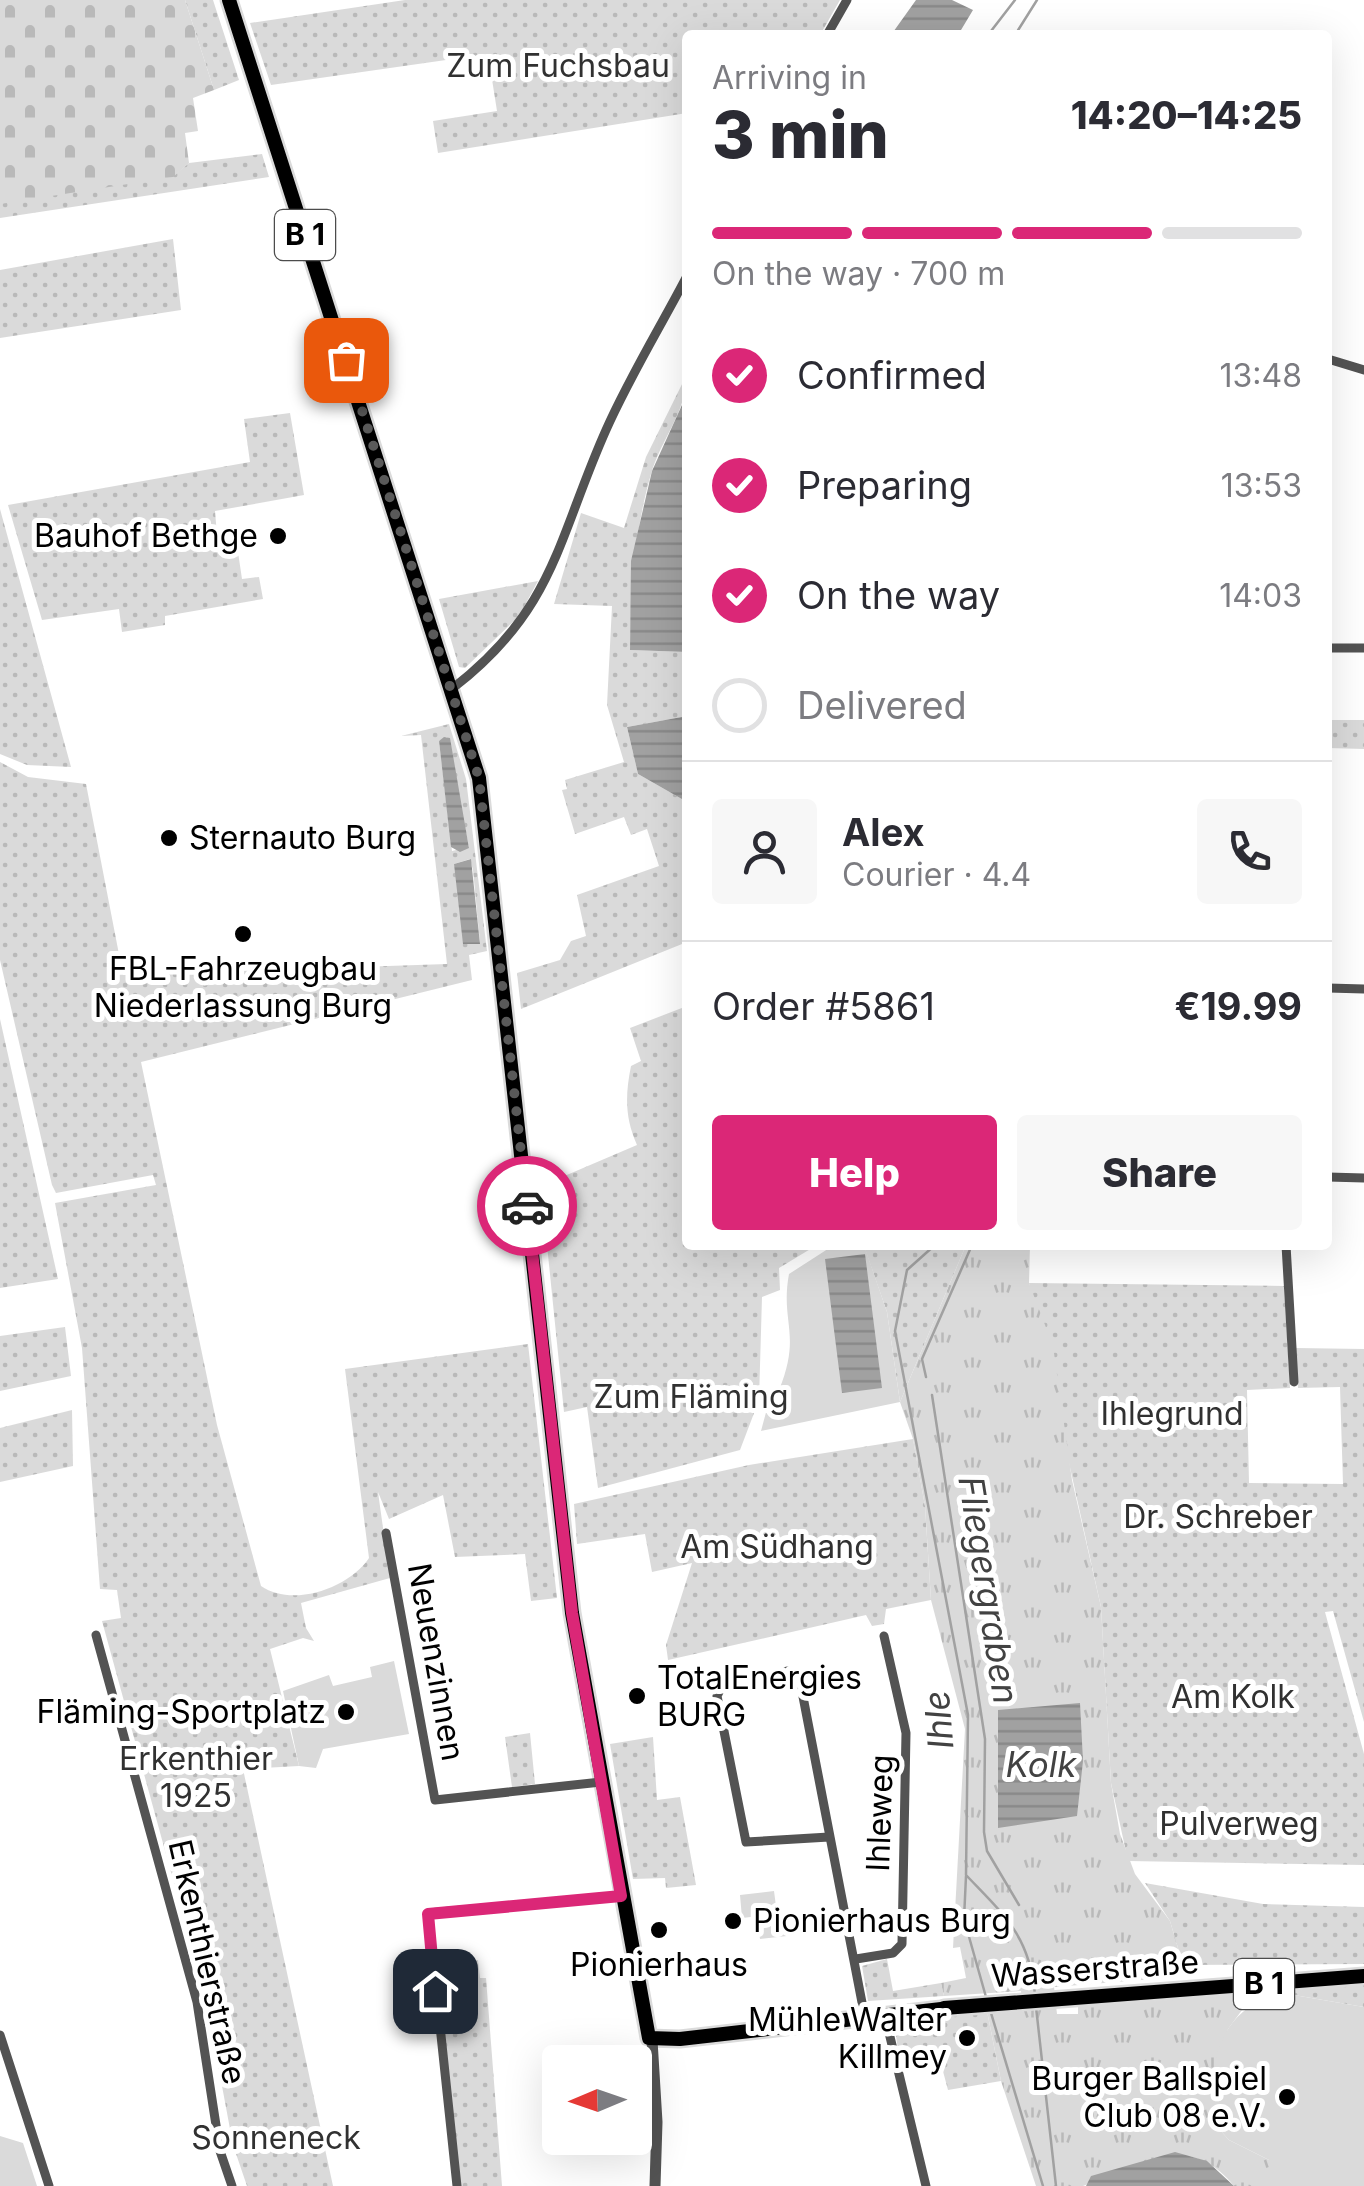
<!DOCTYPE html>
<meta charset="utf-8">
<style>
:root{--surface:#fff;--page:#f7f7f7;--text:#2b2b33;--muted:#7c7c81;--line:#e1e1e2;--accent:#db2777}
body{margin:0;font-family:Inter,sans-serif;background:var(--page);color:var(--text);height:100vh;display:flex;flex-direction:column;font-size:38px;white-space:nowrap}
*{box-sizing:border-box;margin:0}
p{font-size:32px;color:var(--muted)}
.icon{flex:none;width:55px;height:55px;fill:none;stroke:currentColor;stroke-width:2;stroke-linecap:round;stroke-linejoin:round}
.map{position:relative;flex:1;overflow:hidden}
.sheet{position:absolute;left:682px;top:30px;width:650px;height:1220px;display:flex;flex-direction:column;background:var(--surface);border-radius:10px;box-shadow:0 10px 40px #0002}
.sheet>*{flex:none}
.needle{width:65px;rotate:268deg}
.controls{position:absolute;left:542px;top:2045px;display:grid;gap:20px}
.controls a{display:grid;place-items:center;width:110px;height:110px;border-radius:10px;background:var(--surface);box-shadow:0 10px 40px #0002;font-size:50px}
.pin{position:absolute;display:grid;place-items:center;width:85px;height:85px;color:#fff;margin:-42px;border-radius:20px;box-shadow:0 5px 15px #0006}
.courier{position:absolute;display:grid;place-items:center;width:100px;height:100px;margin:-50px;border:8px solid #db2777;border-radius:50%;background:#fff;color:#222;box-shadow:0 2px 12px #0007}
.head em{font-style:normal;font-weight:800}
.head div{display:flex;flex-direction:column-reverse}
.head{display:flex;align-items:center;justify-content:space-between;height:170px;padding:0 30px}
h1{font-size:65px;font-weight:800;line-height:75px}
.bar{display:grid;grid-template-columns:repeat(4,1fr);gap:15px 10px;align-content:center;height:120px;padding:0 30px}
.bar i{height:12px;border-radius:8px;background:var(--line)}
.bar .selected{background:var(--accent)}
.bar p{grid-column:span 4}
.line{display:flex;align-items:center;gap:25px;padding:0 30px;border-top:2px solid var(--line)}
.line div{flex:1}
.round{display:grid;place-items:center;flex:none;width:105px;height:105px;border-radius:10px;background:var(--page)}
ol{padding:0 30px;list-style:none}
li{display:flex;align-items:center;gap:30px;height:110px}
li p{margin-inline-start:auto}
li .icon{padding:10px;border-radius:50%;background:var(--accent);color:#fff;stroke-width:4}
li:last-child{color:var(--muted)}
li i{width:55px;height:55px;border:5px solid var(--line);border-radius:50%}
.primary-button{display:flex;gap:20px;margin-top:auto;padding:20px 30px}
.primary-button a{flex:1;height:115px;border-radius:10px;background:var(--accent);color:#fff;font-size:40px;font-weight:800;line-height:115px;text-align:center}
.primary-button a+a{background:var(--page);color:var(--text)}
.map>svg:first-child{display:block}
</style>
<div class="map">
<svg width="1364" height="2186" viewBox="0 0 1364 2186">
<defs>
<pattern id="grass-dots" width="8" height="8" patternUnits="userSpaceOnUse" patternTransform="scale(2.5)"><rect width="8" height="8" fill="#dadada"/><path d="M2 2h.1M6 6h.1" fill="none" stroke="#b9b9b9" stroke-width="1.8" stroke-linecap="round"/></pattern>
<pattern id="cemetery-stones" width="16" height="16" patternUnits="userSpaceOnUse" patternTransform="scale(2.5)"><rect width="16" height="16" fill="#dadada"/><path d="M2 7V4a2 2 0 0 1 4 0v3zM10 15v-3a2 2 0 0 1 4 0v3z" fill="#b9b9b9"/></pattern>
<pattern id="park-tufts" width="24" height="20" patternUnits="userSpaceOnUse" patternTransform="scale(2.5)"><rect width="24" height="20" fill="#dadada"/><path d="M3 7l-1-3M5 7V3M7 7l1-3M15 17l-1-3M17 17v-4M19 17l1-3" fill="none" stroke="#b9b9b9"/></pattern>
<pattern id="water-rules" width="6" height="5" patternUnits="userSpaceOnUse" patternTransform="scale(2.5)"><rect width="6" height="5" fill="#a1a1a1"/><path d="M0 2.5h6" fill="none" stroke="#898989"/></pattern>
</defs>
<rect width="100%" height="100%" fill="#fff"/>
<path fill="url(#grass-dots)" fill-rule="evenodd" d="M185 0H213L239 80 214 90Z
M405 0H840L820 35H688L687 113 438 153 433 121 497 111 488 54 271 85 250 23Z
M0 125 173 176 189 163 262 154 269 177 0 218Z
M173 239 181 310 0 338V270Z
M687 374C687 411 661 439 651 474 634 533 631 589 630 650L687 652V716L627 727 638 774 687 802V942L521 1009 517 973 560 960 571 941 586 936 577 895 659 866 647 829 631 835 624 817 575 834 562 790 567 789 565 780 624 762 607 705 612 606 554 604 581 513 624 528 646 457Z
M290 413 304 495 215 511 217 535 235 532 242 579 259 577 263 599 165 616V625L122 632 119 609 42 620 8 505 250 462 244 419Z
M0 509 71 767 27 765 0 754Z
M538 581 519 616 465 668 459 667 439 599Z
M1328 720H1364V749L1328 748Z
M449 724 466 779 487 951 469 955 472 980 141 1062 217 1425 261 1586C293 1608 349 1588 369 1558L345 1369 528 1344 557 1598 531 1601 525 1554 455 1557 443 1495 389 1519 378 1492 390 1578 301 1603 306 1628 314 1641 303 1638 270 1649 299 1766 243 1769 333 2186H247L233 2145 206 2000 102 1621 121 1618 117 1590 100 1589 82 1348 55 1203 156 1185 153 1175 56 1193 52 1185 0 960V762L28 777 86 784 123 975 447 964 421 735 401 736ZM447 737 469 847 452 851 439 741ZM470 859 473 870 480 943 454 864Z
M687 1006 688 1245H817L779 1268 780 1290 762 1297 759 1400 740 1450 598 1488 587 1407 564 1412 541 1186 637 1145C625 1118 625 1096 631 1066L641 1061 630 1028Z
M0 1019 58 1279 0 1288Z
M966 1245 900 1402 887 1312 864 1246Z
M1029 1283 1284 1286 1290 1388 1247 1390 1249 1483 1343 1484 1340 1387 1298 1388 1296 1348 1364 1349V1722L1333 1611 1325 1612 1364 1754V1865L1128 1861 1111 1783 1101 1607Z
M65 1327 71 1376 0 1391V1336Z
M72 1410 73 1466 0 1482V1428Z
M913 1439 925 1506 931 1600 886 1609 884 1624 872 1626 866 1615 668 1660 666 1645 692 1563 652 1572 645 1534 577 1544 574 1504 749 1465Z
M530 1733 535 1784 512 1787 505 1737Z
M653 1737 657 1800 680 1797 696 1885 666 1888 665 1878 633 1879 610 1744Z
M1145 1883 1263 1904 1364 1907V1964L1183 1965 1170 1921Z
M887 1959 893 1991 941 1983 944 1996 868 2001 862 1966Z
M478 1960 480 1978H486L502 2186H459L435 1964Z
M1364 1981V2007L1282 1993 1245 2006 1244 1991Z
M987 2011 1001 2081 948 2090 940 2060 901 2070 895 2029 901 2023Z"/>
<path fill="url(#cemetery-stones)" d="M0 0H185L214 90 193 98 198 131 185 133 189 163 173 177 0 204Z"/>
<path fill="url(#park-tufts)" d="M966 1245H1030L1029 1283 1053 1346 1072 1480 1101 1607 1111 1783 1120 1834 1135 1874 1170 1921 1183 1965 1179 1977 1054 1987 1057 2014H1078V2004L1244 1991 1245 2006 1228 2029 1210 2119 1229 2140 1269 2160V2186H1234C1186 2127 1136 2168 1083 2186 1071 2186 1049 2186 1036 2186L1001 2081 987 2011 1023 2010 1021 1991 944 1996 941 1983 966 1978 960 1947 953 1948 965 1729 931 1600 925 1506 913 1439 900 1402Z"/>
<path fill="#dadada" d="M834 1245H864L887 1312 900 1402 761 1431 772 1390H779C802 1334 780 1322 789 1274Z
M394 1661 409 1734 323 1749 316 1768 299 1766 283 1691 329 1675 333 1686 372 1677 370 1667Z
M774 1891 777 1914 742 1918 740 1895Z
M786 1922 787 1936 760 1939 758 1925Z
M1282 1993 1364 2007V2186H1269V2160L1229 2140 1210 2119C1211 2061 1217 2009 1282 1993Z
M0 2136 23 2143 37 2186H0Z"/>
<path fill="url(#water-rules)" d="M916 0H952L973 10 958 35H891Z
M687 394V652L630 650 631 561 652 471Z
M687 716H688L687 802 638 774 627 727Z
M444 737 450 738 469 848 460 852 451 847 439 741Z
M471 859 480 944H463L454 864Z
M865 1254 882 1388 842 1393 825 1259Z
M1080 1703 1083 1761 1077 1816 998 1828V1710Z
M1175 2152 1207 2161 1234 2186H1086L1091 2176Z"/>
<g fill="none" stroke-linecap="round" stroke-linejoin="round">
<path stroke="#a1a1a1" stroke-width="2.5" d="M988 35 1015 0
M1015 35 1037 0
M935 1245 907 1270 895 1331 968 1715 966 1875C1004 1915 1030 1936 1035 1995
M926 1377 922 1359 972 1245
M932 1395 985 1739 984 1832 987 1851 1019 1905
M966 1876 964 1919 986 1997
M1036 2007 1056 2186
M991 2013 1043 2186"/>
<g stroke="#dbdbdb" stroke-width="19">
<path id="primary" d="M229 0 479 778 572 1613 649 2038 680 2039 950 2008
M944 2008 1364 1976"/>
</g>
<path stroke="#535353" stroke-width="9" d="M827 35 847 0
M1328 359 1364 370
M1328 648H1364
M453 688C555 609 557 540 606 430 630 376 661 326 688 274
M1328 988 1364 989
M1328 1177 1364 1178
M1286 1245 1294 1382
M386 1533 435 1800 601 1782
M96 1635 197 2002 220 2151 232 2186
M829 1837 746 1842 717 1696 721 1688 787 1671 799 1676 865 2018
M856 1959 893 1953 902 1944 906 1733 884 1636
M885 2016 926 2186
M0 2035 49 2186
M457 2186 428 1913 621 1896"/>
<path stroke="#535353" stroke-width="11" d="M652 2040 657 2122 655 2186"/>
<use href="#primary" stroke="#000" stroke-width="14"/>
</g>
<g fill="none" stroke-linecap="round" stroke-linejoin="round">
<path stroke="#595959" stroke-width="10" stroke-dasharray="0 18" d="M346 360 479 778 527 1206"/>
<path stroke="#db2777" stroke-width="12" d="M435 1991 428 1914 621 1896 572 1613 527 1206"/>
</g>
<g fill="#000" stroke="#fff" stroke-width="4">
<circle cx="278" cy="536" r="10"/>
<circle cx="169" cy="838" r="10"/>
<circle cx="243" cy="934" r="10"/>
<circle cx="637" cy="1696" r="10"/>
<circle cx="346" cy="1712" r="10"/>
<circle cx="733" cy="1921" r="10"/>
<circle cx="659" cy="1930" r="10"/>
<circle cx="967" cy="2038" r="10"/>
<circle cx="1287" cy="2097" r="10"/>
</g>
<g text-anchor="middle" stroke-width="10" stroke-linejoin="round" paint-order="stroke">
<g fill="#fff" stroke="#4c4c4c" stroke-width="2.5">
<rect x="275" y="210" width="60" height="50" rx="8"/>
<rect x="1234" y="1959" width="60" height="50" rx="8"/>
</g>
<g font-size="30" font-weight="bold" fill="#000">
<text x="305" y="245">B 1</text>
<text x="1264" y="1994">B 1</text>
</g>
<g font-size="32" fill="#313131" stroke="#fff">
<text x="558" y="77">Zum Fuchsbau</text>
<text x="691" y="1408">Zum Fläming</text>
<text x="1172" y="1425">Ihlegrund</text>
<text x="1218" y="1528">Dr. Schreber</text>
<text x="777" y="1558">Am Südhang</text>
<text x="1233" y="1708">Am Kolk</text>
<text x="196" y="1770">Erkenthier<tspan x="196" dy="37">1925</tspan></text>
<text x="1239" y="1835">Pulverweg</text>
<text x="276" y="2149">Sonneneck</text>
</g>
<g font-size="32" fill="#000" stroke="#fff" text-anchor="end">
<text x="258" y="547">Bauhof Bethge</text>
<text x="189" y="849" text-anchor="start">Sternauto Burg</text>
<text x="243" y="980" text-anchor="middle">FBL-Fahrzeugbau<tspan x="243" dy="37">Niederlassung Burg</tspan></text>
<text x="657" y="1689" text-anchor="start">TotalEnergies<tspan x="657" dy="37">BURG</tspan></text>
<text x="326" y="1723">Fläming-Sportplatz</text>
<text x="753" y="1932" text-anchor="start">Pionierhaus Burg</text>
<text x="659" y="1976" text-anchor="middle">Pionierhaus</text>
<text x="947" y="2031">Mühle Walter<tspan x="947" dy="37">Killmey</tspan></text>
<text x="1267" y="2090">Burger Ballspiel<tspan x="1267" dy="37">Club 08 e.V.</tspan></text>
</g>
<g font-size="32" fill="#000" stroke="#fff">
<text transform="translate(436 1662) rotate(80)" y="11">Neuenzinnen</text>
<text transform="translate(880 1813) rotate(-88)" y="11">Ihleweg</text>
<text transform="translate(207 1962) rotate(77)" y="11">Erkenthierstraße</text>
<text transform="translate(1095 1969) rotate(-4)" y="11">Wasserstraße</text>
</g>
<g font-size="35" font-style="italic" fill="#424242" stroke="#fff">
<text transform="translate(988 1590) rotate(81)" y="12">Fliegergraben</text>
<text transform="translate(939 1720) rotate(-95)" y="12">Ihle</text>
<text x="1041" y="1777">Kolk</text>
</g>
</g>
</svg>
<div class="controls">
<a><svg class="needle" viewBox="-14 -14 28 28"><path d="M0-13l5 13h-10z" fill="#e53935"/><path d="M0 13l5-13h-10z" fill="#7c7c81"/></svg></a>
</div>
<div class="pin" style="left:346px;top:360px;background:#ea580c"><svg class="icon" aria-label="bag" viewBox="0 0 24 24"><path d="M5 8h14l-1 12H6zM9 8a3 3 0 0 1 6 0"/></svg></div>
<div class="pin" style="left:435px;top:1991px;background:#1f2937"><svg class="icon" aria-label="home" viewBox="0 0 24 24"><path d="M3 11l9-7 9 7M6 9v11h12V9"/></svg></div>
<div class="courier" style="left:527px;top:1206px"><svg class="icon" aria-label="car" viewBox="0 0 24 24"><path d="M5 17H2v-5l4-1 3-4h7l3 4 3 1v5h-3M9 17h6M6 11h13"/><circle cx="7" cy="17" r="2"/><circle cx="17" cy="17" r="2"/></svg></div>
<section class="sheet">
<div class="head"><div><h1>3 min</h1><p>Arriving in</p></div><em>14:20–14:25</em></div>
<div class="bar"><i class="selected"></i><i class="selected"></i><i class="selected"></i><i></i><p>On the way · 700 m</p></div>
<ol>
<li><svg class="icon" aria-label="check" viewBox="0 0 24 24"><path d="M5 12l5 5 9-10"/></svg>Confirmed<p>13:48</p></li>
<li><svg class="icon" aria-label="check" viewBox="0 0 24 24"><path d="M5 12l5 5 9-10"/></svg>Preparing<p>13:53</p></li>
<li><svg class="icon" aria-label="check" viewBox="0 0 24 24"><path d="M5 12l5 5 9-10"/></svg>On the way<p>14:03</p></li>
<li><i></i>Delivered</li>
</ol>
<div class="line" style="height:180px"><a class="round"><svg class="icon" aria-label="person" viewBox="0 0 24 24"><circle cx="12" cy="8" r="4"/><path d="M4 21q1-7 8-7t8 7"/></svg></a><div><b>Alex</b><p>Courier · 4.4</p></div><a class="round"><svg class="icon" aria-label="phone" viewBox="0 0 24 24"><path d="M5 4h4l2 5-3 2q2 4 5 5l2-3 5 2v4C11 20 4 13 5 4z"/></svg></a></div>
<div class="line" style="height:130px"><div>Order #5861</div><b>€19.99</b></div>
<div class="primary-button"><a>Help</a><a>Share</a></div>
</section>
</div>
